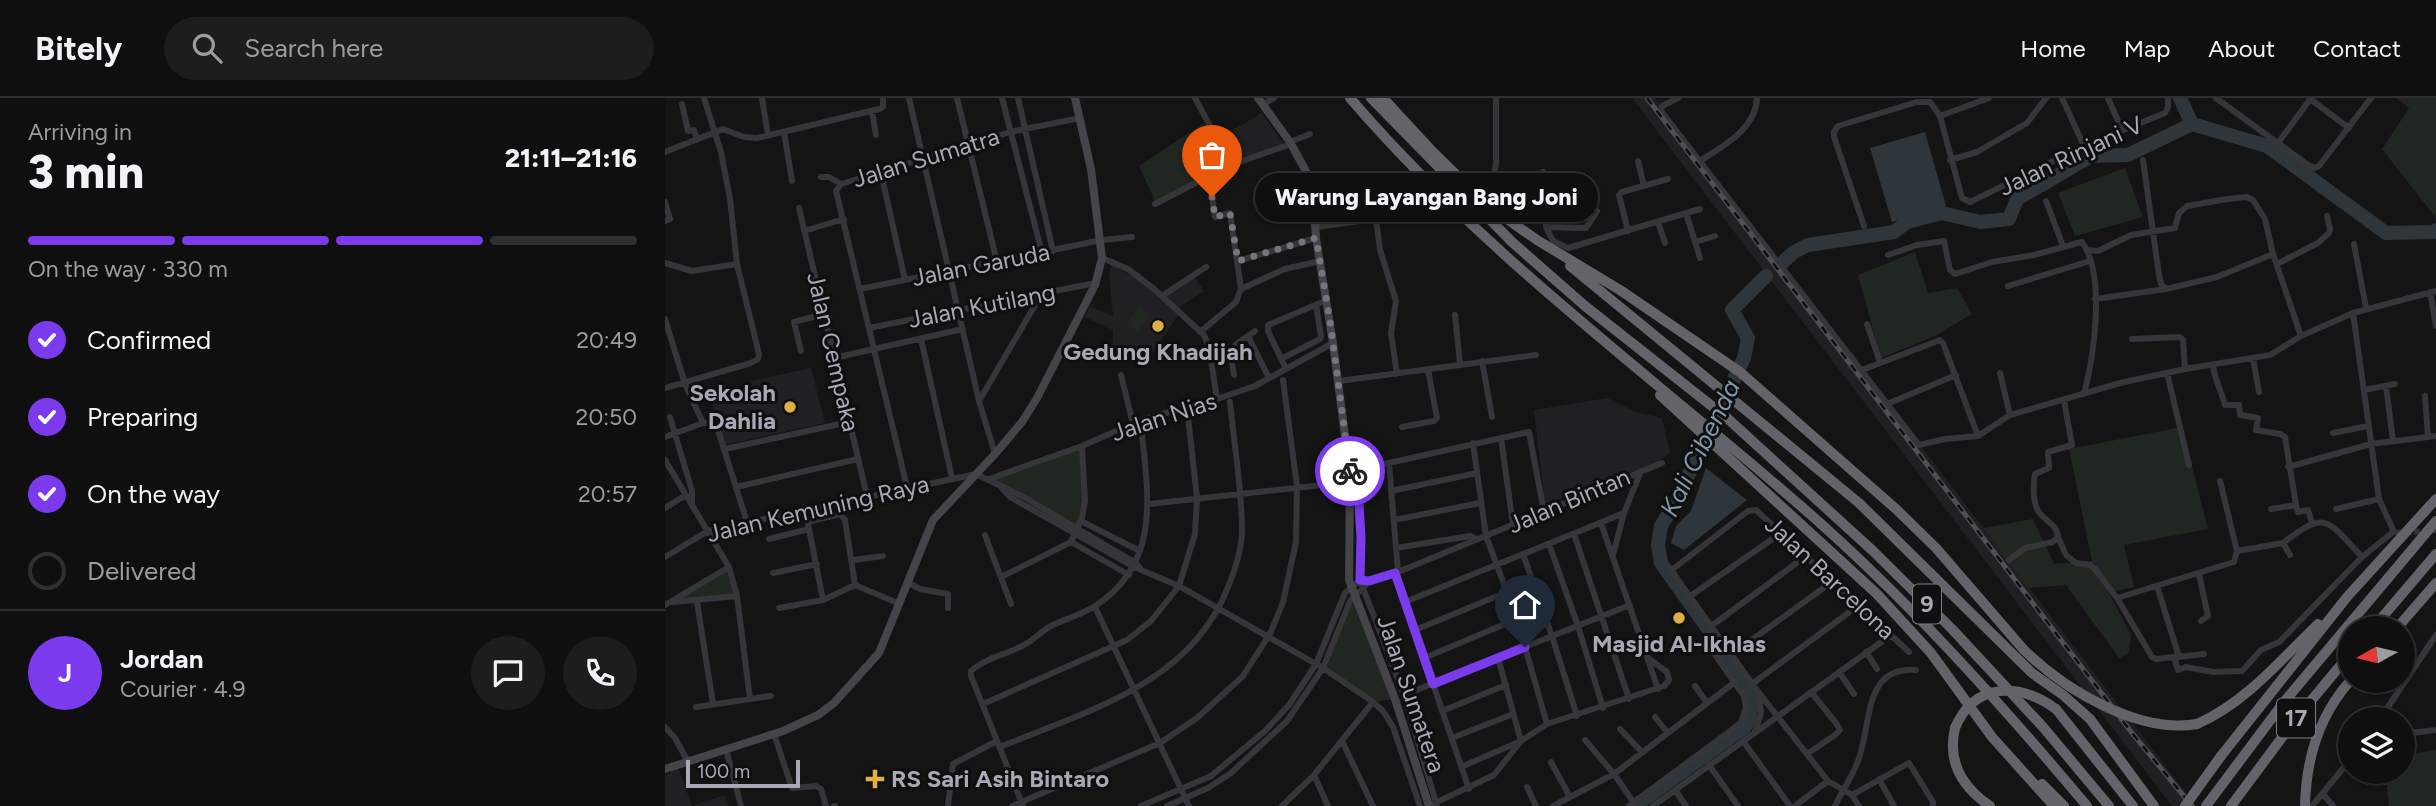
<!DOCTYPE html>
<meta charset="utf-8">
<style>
:root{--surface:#0f0f10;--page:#1d1d1e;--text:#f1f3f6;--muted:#9b9c9f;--line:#2f2f30;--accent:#7c3aed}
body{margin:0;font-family:Figtree,sans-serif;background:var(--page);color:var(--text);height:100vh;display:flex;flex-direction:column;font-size:26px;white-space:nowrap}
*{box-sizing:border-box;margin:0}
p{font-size:23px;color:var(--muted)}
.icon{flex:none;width:38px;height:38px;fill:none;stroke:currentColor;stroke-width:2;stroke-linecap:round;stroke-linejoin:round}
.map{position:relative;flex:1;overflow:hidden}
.side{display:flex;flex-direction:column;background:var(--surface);width:665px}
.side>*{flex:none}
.needle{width:46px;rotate:262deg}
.controls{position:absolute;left:1673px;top:518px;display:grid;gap:14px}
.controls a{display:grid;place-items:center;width:77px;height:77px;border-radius:50%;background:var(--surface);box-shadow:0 2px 5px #0004,0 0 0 2px var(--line);font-size:35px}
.scale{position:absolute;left:21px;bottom:18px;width:114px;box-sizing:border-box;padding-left:7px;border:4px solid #a7aab4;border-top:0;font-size:19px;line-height:24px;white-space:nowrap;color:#a7aab4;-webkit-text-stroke:5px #0f0f10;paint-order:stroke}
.pin{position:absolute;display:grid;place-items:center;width:60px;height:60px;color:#fff;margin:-72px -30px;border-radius:50% 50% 50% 0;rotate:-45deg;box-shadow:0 0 7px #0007}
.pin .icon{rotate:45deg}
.courier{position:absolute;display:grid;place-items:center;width:70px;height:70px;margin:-35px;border:5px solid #7c3aed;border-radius:50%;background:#fff;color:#222;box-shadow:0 2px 9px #0007}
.bubble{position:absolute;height:49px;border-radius:24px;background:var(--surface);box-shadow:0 2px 5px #0004,0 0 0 2px var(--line);font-size:23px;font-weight:800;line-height:49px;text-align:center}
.summary em{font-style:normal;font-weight:800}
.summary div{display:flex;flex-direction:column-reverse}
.summary{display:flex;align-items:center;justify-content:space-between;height:119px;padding:0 28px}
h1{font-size:46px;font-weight:800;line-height:52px}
.bar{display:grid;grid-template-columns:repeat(4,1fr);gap:10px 7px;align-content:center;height:84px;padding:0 28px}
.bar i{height:9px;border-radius:5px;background:var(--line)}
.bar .active{background:var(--accent)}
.bar p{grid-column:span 4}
.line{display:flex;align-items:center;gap:18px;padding:0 28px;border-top:2px solid var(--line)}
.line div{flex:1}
.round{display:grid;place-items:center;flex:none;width:74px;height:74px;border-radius:37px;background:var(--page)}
ol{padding:0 28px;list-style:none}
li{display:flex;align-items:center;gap:21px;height:77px}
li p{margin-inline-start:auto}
li .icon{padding:7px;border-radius:50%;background:var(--accent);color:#fff;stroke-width:4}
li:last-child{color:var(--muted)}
li i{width:38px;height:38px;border:4px solid var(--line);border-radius:50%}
header{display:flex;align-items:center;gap:42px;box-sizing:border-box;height:98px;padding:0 35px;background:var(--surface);border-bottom:2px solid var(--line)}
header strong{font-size:33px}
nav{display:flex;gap:38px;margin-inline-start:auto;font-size:24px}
.search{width:490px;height:63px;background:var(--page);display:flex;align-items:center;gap:18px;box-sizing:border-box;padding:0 24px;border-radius:38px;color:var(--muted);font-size:26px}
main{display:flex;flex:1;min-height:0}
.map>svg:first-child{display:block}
</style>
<header>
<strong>Bitely</strong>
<div class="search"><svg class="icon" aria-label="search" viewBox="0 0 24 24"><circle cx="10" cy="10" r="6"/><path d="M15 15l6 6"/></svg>Search here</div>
<nav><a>Home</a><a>Map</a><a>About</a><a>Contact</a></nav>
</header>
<main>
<section class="side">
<div class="summary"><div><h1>3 min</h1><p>Arriving in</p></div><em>21:11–21:16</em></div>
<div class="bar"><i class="active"></i><i class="active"></i><i class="active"></i><i></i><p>On the way · 330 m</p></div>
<ol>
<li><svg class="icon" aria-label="check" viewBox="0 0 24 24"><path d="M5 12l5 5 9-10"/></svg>Confirmed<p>20:49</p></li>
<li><svg class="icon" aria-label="check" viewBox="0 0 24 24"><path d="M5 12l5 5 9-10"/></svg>Preparing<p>20:50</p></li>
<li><svg class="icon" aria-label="check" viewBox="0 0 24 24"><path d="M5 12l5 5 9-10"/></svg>On the way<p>20:57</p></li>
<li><i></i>Delivered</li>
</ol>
<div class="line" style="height:126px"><b class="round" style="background:var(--accent);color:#fff">J</b><div><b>Jordan</b><p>Courier · 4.9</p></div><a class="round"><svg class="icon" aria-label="chat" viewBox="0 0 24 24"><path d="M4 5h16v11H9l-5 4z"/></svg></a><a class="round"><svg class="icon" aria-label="phone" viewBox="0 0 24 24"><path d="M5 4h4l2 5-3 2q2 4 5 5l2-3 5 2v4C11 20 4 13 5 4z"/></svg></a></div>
</section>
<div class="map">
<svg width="1771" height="708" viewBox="0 0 1771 708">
<rect width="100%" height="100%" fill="#141415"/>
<path fill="#202022" d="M967 0H990L1531 708H1508L1504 704Z
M597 15 619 46 569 65 556 39Z
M444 165 472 181 496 200 529 179 539 193 510 212 514 216 487 256 483 254 476 263 467 259 448 264V232L420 219 425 208 448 218 444 175 446 168Z
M146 270 160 325 58 347 47 303 89 293 86 283Z
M942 300 971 314 997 320 1005 355 982 371 960 375 880 406 869 312Z
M13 669 27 708 60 697 64 708H0V678Z"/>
<path fill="#202721" d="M1732 0H1771V120L1717 51 1744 10Z
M539 25 560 67 490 103 474 68Z
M1460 70 1478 119 1410 138 1393 95Z
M1250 154 1263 195 1292 190 1307 216 1270 238 1216 260 1193 177Z
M474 208 485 216 473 234 462 226Z
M1517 329 1543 431 1459 447 1469 489 1444 495 1466 537 1464 555 1454 560 1401 487 1364 490 1318 430 1368 421 1389 466 1427 463 1404 351Z
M417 348 420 403 413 430 324 381Z
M64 469 72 498 7 504Z
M690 497 730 601 708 604 658 570Z
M1771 652V708H1724L1720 674H1738V657Z"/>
<path fill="#2e363c" d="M1260 34 1281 108 1227 124 1205 50Z
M1041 370 1082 402 1019 452 1006 445 1011 428 1026 413Z"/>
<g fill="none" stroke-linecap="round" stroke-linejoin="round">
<path stroke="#2e363c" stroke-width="14" d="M1515 0 1527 26 1602 48 1721 135 1769 134 1771 132
M1118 164 1129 154 1143 147 1229 134 1242 124 1277 115 1315 124 1344 121 1352 101 1426 58 1463 57 1527 26
M970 708 1080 629C1088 615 1088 603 1084 588L996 465 993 447 996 428 1011 403 1079 260 1083 240 1067 212 1101 178"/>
<path stroke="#313235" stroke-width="6" stroke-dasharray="6 3" stroke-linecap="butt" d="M1731 435 1771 432"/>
<path stroke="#35363a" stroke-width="6" d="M97 0 103 37
M244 0 314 303 330 356
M292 0 332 164
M337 0 377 155
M353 0 388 153
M530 0 566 67
M831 0V66L827 86 830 90 878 88
M1013 0 997 8 996 13 1254 347 1280 341 1313 338 1345 317 1455 285 1520 271 1605 257 1636 238 1688 215 1771 193
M1397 0 1419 48
M1443 0 1457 32
M1551 0 1643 67 1649 70 1654 68 1706 0
M1644 0 1684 30
M17 6 23 33 29 32 32 42
M597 7 609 0
M207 13 211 37
M1275 18 1324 0
M119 34 127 83
M625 44 645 36
M1613 45 1646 0
M0 54 58 31 79 39 92 40 214 11 218 9V0
M1285 62 1312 54 1362 25 1381 0
M1478 62 1494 177 1496 186 1501 191 1552 179 1608 156
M973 63 979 88
M1035 63C1058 48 1091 31 1092 0
M878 74 881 129 888 143 903 150 1035 111
M216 75 240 182
M156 79H164L176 86
M176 86 171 93 242 389
M176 86 345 34 415 20
M704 91 708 121
M648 96 693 90
M1381 103 1398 148
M0 104 5 121 0 123
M490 106 544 78
M134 110 202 398
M1021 115 1035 160
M711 121 715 152 731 203 726 235 732 276
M993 124 1000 145
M1199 128 1169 39V34L1173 28 1252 4H1265L1275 18 1297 100 1305 104 1419 48 1500 15 1503 9V0
M650 129 734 118
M881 129 921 130 932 113
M139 133 179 121
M963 133 954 97 957 94 1003 81
M1030 144 1050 138
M1689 146 1701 210
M1423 152 1433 153 1466 137 1510 130 1514 115 1522 108 1562 101 1582 99 1588 102 1600 121 1608 156 1636 238
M1223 157 1252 147 1279 143 1285 172 1290 176 1327 164 1369 157 1417 144C1441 177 1429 258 1419 296
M437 160 463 171 489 191 539 237 544 249 552 301
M573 163 651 140
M0 165 27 173 72 166
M1612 166 1653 145 1664 135 1665 131 1662 118
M1343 188 1425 163
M195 191 437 142 467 139
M576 191 620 171 655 163
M1765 194 1771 228
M497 198 541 169
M1430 201 1501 191
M1688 215 1714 401 1729 434
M790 217 795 266
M0 221 20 286 38 325
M1202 226 1215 264
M204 230 425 186 430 187
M535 234 571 204 576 191 565 115 550 119 544 78 566 67 626 46
M583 238 604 280
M256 241 287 380
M1467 241 1515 239 1518 242 1520 271
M136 253 129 224 159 216
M169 260 298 231
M1588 260 1594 294
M616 261 655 241 656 238 651 207
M817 263 827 319
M1548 268C1550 282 1556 293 1560 307H1574L1575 317 1593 320 1591 332 1615 336 1620 339 1631 407 1633 414 1643 412 1647 425
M621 271 603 233V227L662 202
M1197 272 1275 242 1278 245 1313 338
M1335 275 1345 317
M1502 275 1524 367
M456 277 468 326
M569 277C563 248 567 249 590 233
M674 283 871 257
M1721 288 1728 343
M0 290 86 265 93 261 94 256 72 166 65 101 56 54 39 0
M1699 292 1730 286
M1760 298 1763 339
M314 303 376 197
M1222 306 1291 277
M5 319 27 393V406
M737 329 769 323 772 320 763 272
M1668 335 1703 328
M0 339 38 325H47L52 329 82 424
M836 340 848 427
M808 345 821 438 852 521 882 626
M60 351 184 324
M0 362 64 469 72 498 85 601
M724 365 733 474
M1623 369 1706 346 1771 338
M692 372 864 334 879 414
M684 373 692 372 696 439 695 482 739 597 772 708
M324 381 417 348 476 322 552 301 590 288 668 245
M1555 383 1572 453 1569 464 1452 500 1487 559 1491 561 1509 559 1513 572 1521 569 1548 574 1577 573 1596 552 1614 544 1697 459 1728 434
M71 389 193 361
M337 390 345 399 469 469 514 488 658 570 708 604 718 613 728 629 755 708
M726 393 812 375
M484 406 685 384
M0 410 21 397
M1606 411 1631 407
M1671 411 1714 401
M729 422 815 405
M416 423 475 453
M936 425 993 591
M909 436 964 601
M320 437 346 506
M1393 439 1401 457 1411 465 1425 467 1430 471 1452 500
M104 441 144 431
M406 444 464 477
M1618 445C1662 411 1662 422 1697 459
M884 446 913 528 938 610
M731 450 805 438 812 441
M1572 453 1618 445 1625 457
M858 456 887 538 912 618
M948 457 959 415 976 373
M0 459 43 433 311 376 357 398 471 465 475 470
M188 462 218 458
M1344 462 1360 450 1388 444 1393 439C1392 425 1378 423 1372 411 1368 402 1368 386 1370 376L1384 370 1383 354 1407 347 1399 302
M108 475 152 466
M730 475 804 691
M1534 476 1543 518 1536 523
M336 479 406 444 417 420 420 403 417 348
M244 485 255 491 283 496V510
M190 487 235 506
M1492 488 1514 559
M1024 499 1116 435
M8 504 72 498
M32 504 48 606
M740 504 959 415
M0 507 64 469
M430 509 524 708
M114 510 158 502 190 487 180 422 175 416 146 423 143 426 158 502
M1045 529 1141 458
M750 532 842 494
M1201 554 1212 571
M1066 557 1168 483
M1512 559 1539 556
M759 560 852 521
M1174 574 1189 596
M1087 586 1194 507
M1030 588 1042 605
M739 597 965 507
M318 606 462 542 486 523 514 488 530 436 532 400 522 310
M31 609 106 598
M777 613 841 587
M990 619 1002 634
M1715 621 1771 537
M0 629 10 640 22 662
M955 631 977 654
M1090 633 1096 616 1094 596
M109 636 127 690 151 688 156 691 161 708
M1738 636 1771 632
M787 640 848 616
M920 642 949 676 969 705
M677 643 708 708
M1078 643 1125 708
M335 649C422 613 526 586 563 489 570 473 577 450 577 432 577 390 569 347 565 304
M61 651 76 708
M1142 656 1170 637 1175 632 1171 625 1146 594
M886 664 905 699
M1044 667 1073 708
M796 669 856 643 833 560
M649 677 663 708
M1214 681 1229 708
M862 689 871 708
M1010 692 1021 708
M1658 696 1668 708
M1187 697 1163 683 1087 586 1009 477 1008 471 1083 413 1091 412 1244 554
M1187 697 1244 665 1268 704V708
M1187 697 1194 708
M768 706 829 677 856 643 882 626 999 588 1004 582 1002 574 983 560
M169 708H170
M283 708 288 666 332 643
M347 708 495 645 532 620 578 578 606 534 618 504 631 444 632 388 618 282
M358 708 306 578V573C320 560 343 556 359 547 369 542 376 533 386 528 400 521 416 517 430 508 497 465 483 396 476 328
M476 708 546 678 600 633 624 607 651 566 680 495 695 482 704 483 733 474 997 365
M502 708 543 690 566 675 622 623 658 570 685 503 700 488
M617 708 649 677 708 604
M888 708 949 676 1070 584
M964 708 1076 625 1081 609 1079 598 1039 541
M988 708 1226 537
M1130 708 1163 683
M1170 708C1177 693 1187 679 1193 663 1207 628 1197 568 1251 572
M1647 708 1685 662"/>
<path stroke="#434549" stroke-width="8" d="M593 0 625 44 643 77 648 96 651 140 668 245 685 377 684 482 730 601 764 708
M0 671 118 633 153 617 169 605 214 555 268 422 330 356 357 324 372 300 430 187 437 160 426 71 410 0"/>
<path stroke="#62646a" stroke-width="10" d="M685 0C818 155 978 271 1130 403 1237 495 1332 601 1422 708
M706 0 847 144 920 208 1062 320 1207 452 1287 531 1378 629 1444 708
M718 0 765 51 822 107 872 142 955 192 1075 274 1231 411 1271 450 1359 552
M905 168 1194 405 1367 575 1398 597 1425 621 1489 708
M995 297 1212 496 1266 555 1327 639 1389 708
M1708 530 1771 456
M1732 530 1771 485
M1391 611 1468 708
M1532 626C1580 605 1616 562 1653 526
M1290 630C1282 664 1297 689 1325 708
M1556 658 1682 499 1771 401
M1377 686 1399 708
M1541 708 1619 604 1771 423
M1566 708 1630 622 1685 556
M1640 708C1641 661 1653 619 1685 583"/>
<g stroke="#4e5054" stroke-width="5">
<path id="rail" d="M982 0 1467 635 1527 708"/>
</g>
<use href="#rail" stroke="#0f0f10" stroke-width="2.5" stroke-dasharray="8" stroke-linecap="butt"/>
<path stroke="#62646a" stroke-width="10" d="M1359 552C1400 592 1473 636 1532 626
M1290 630C1310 583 1355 585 1391 611
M1520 708 1556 658"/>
</g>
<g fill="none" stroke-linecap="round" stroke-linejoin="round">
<path stroke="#74767c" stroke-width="7" stroke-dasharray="0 12.6" d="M547 99 550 119 565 115 573 163 651 140 665 223 685 373"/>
<path stroke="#7c3aed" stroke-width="9" d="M685 373 692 372 696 439 695 482 704 483 730 475 768 586 860 549"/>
</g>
<g fill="#ddaf44" stroke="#0f0f10" stroke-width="2.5">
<circle cx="493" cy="228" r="7"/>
<circle cx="125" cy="309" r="7"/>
<circle cx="1014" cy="520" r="7"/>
<path d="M206.5 670.5h7v7h7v7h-7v7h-7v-7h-7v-7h7z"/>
</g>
<g text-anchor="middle" stroke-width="6" stroke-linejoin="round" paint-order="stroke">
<g fill="#0f0f10" stroke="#797c83" stroke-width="2">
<rect x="1248" y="486.5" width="28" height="39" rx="5"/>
<rect x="1612" y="600.5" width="38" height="39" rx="5"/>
</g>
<g font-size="23" font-weight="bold" fill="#a7aab4">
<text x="1262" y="514">9</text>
<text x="1631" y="628">17</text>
</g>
<g font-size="24" fill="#a7aab4" stroke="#0f0f10">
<text transform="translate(1406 58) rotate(-25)" y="8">Jalan Rinjani V</text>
<text transform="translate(261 60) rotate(-17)" y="8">Jalan Sumatra</text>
<text transform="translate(316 167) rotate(-11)" y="8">Jalan Garuda</text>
<text transform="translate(317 208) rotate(-11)" y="8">Jalan Kutilang</text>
<text transform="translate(168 254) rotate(77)" y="8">Jalan Cempaka</text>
<text transform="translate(499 319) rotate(-18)" y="8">Jalan Nias</text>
<text transform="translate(904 403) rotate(-23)" y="8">Jalan Bintan</text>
<text transform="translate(153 411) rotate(-13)" y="8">Jalan Kemuning Raya</text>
<text transform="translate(1165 480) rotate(43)" y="8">Jalan Barcelona</text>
<text transform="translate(746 596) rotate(71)" y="8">Jalan Sumatera</text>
</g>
<g font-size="24" font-weight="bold" fill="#a7aab4" stroke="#0f0f10">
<text x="493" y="262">Gedung Khadijah</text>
<text x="111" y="303" text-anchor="end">Sekolah<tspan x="111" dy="28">Dahlia</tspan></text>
<text x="1014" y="554">Masjid Al-Ikhlas</text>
<text x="226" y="689" text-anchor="start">RS Sari Asih Bintaro</text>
</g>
<g font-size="26" font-style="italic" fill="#8196ab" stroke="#0f0f10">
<text transform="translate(1035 350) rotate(-64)" y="9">Kali Cibenda</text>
</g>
</g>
</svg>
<div class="controls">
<a><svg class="needle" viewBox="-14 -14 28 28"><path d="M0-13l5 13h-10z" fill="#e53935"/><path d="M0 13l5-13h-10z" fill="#9b9c9f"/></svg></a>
<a><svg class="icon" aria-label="layers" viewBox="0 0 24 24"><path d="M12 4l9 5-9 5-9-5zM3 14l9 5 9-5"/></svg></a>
</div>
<div class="scale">100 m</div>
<div class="pin" style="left:547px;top:99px;background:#ea580c"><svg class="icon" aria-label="bag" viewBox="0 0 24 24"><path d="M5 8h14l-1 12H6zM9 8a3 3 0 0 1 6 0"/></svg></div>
<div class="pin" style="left:860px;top:549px;background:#1f2937"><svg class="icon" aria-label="home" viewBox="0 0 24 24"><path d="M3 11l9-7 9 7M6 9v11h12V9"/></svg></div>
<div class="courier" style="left:685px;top:373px"><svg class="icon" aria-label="bike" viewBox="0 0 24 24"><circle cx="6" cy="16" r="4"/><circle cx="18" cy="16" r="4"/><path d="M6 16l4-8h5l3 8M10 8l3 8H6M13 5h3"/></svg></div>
<div class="bubble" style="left:590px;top:75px;width:343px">Warung Layangan Bang Joni</div>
</div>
</main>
